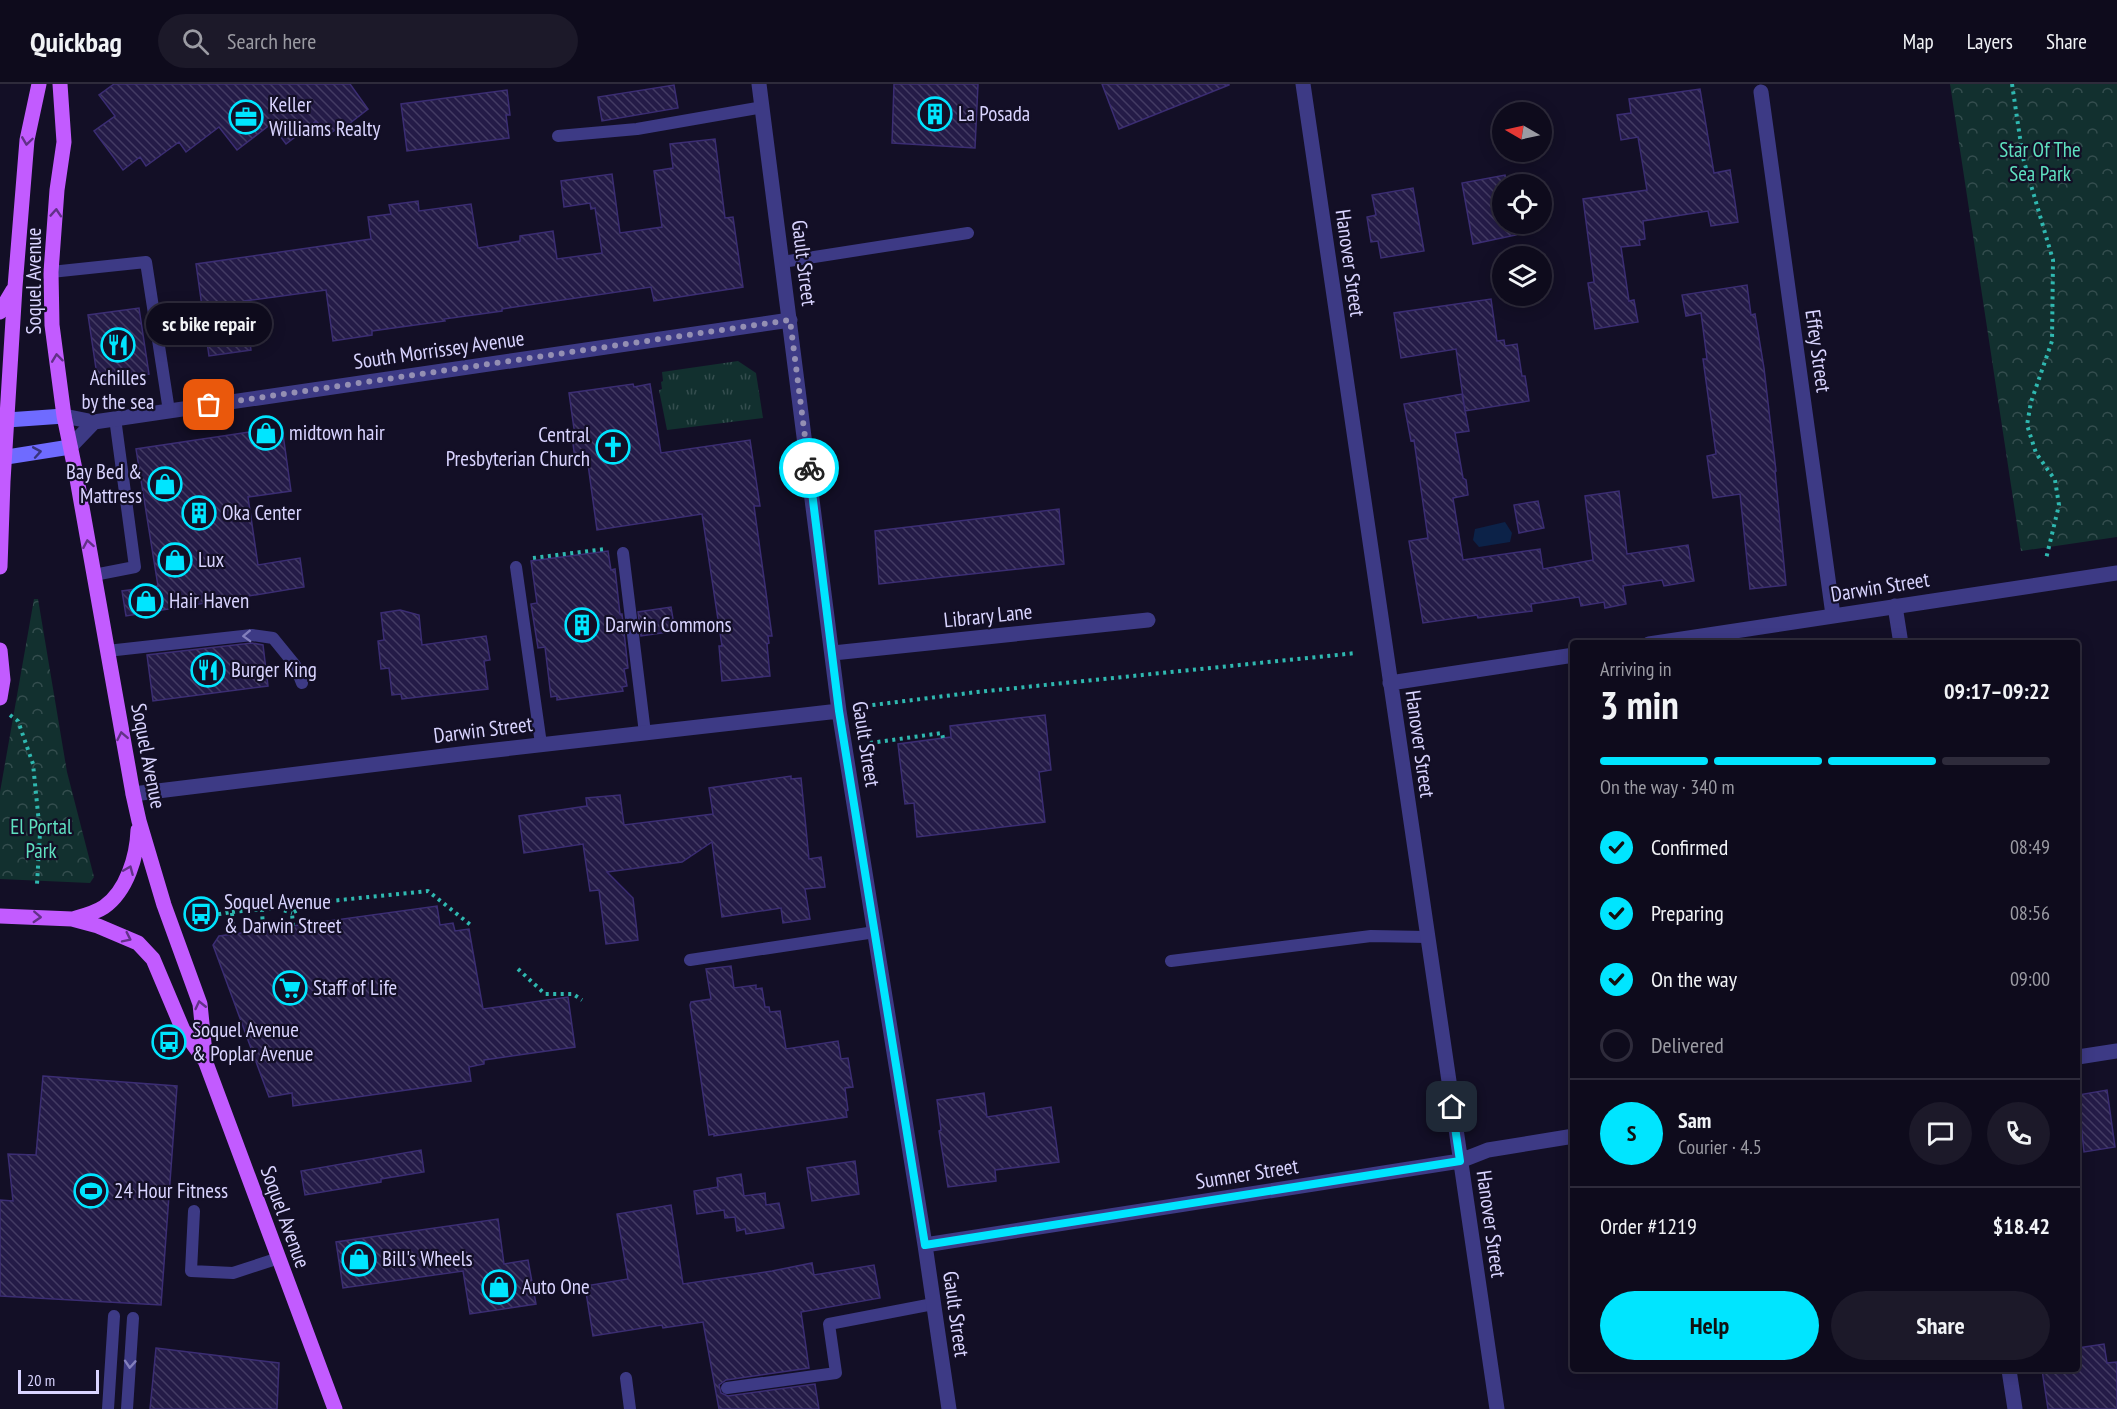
<!DOCTYPE html>
<meta charset="utf-8">
<style>
:root{--surface:#0e0b1c;--page:#1c1929;--text:#f1f3f6;--muted:#9b9ba3;--line:#2e2b3b;--accent:#00e5ff}
body{margin:0;font-family:"PT Sans Narrow",sans-serif;background:var(--page);color:var(--text);height:100vh;display:flex;flex-direction:column;font-size:22px;white-space:nowrap}
*{box-sizing:border-box;margin:0}
p{font-size:20px;color:var(--muted)}
.icon{flex:none;width:33px;height:33px;fill:none;stroke:currentColor;stroke-width:2;stroke-linecap:round;stroke-linejoin:round}
.map{position:relative;flex:1;overflow:hidden}
.details{position:absolute;left:1570px;top:556px;width:510px;height:732px;display:flex;flex-direction:column;background:var(--surface);border-radius:6px;box-shadow:0 3px 15px #0003,0 0 0 2px var(--line)}
.details>*{flex:none}
.needle{width:39px;rotate:279deg}
.fabs{position:absolute;left:1492px;top:18px;display:grid;gap:12px}
.fabs a{display:grid;place-items:center;width:60px;height:60px;border-radius:50%;background:var(--surface);box-shadow:0 3px 15px #0003,0 0 0 2px var(--line);font-size:30px}
.scale{position:absolute;left:18px;bottom:15px;width:81px;box-sizing:border-box;padding-left:6px;border:3px solid #d9d4ff;border-top:0;font-size:16px;line-height:21px;white-space:nowrap;color:#d9d4ff;-webkit-text-stroke:4px #130f26;paint-order:stroke}
.pin{position:absolute;display:grid;place-items:center;width:51px;height:51px;color:#fff;margin:-26px;border-radius:12px;box-shadow:0 3px 9px #0006}
.courier{position:absolute;display:grid;place-items:center;width:60px;height:60px;margin:-30px;border:4px solid #00e5ff;border-radius:50%;background:#fff;color:#222;box-shadow:0 2px 8px #0007}
.bubble{position:absolute;height:42px;border-radius:21px;background:var(--surface);box-shadow:0 3px 15px #0003,0 0 0 2px var(--line);font-size:20px;font-weight:800;line-height:42px;text-align:center}
.overview em{font-style:normal;font-weight:800}
.overview div{display:flex;flex-direction:column-reverse}
.overview{display:flex;align-items:center;justify-content:space-between;height:102px;padding:0 30px}
h1{font-size:39px;font-weight:800;line-height:45px}
.bar{display:grid;grid-template-columns:repeat(4,1fr);gap:9px 6px;align-content:center;height:72px;padding:0 30px}
.bar i{height:8px;border-radius:4px;background:var(--line)}
.bar .current{background:var(--accent)}
.bar p{grid-column:span 4}
.line{display:flex;align-items:center;gap:15px;padding:0 30px;border-top:2px solid var(--line)}
.line div{flex:1}
.round{display:grid;place-items:center;flex:none;width:63px;height:63px;border-radius:32px;background:var(--page)}
ol{padding:0 30px;list-style:none}
li{display:flex;align-items:center;gap:18px;height:66px}
li p{margin-inline-start:auto}
li .icon{padding:6px;border-radius:50%;background:var(--accent);color:#111;stroke-width:4}
li:last-child{color:var(--muted)}
li i{width:33px;height:33px;border:3px solid var(--line);border-radius:50%}
.primary-button{display:flex;gap:12px;margin-top:auto;padding:12px 30px}
.primary-button a{flex:1;height:69px;border-radius:36px;background:var(--accent);color:#111;font-size:24px;font-weight:800;line-height:69px;text-align:center}
.primary-button a+a{background:var(--page);color:var(--text)}
header{display:flex;align-items:center;gap:36px;box-sizing:border-box;height:84px;padding:0 30px;background:var(--surface);border-bottom:2px solid var(--line)}
header strong{font-size:28px}
nav{display:flex;gap:33px;margin-inline-start:auto;font-size:21px}
.search{width:420px;height:54px;background:var(--page);display:flex;align-items:center;gap:15px;box-sizing:border-box;padding:0 21px;border-radius:33px;color:var(--muted);font-size:22px}
.map>svg:first-child{display:block}
</style>
<header>
<strong>Quickbag</strong>
<div class="search"><svg class="icon" aria-label="search" viewBox="0 0 24 24"><circle cx="10" cy="10" r="6"/><path d="M15 15l6 6"/></svg>Search here</div>
<nav><a>Map</a><a>Layers</a><a>Share</a></nav>
</header>
<div class="map">
<svg width="2117" height="1325" viewBox="0 0 2117 1325">
<defs>
<pattern id="grass-tufts" width="24" height="20" patternUnits="userSpaceOnUse" patternTransform="scale(1.5)"><rect width="24" height="20" fill="#12302f"/><path d="M3 7l-1-3M5 7V3M7 7l1-3M15 17l-1-3M17 17v-4M19 17l1-3" fill="none" stroke="#344d4e"/></pattern>
<pattern id="forest-crowns" width="20" height="18" patternUnits="userSpaceOnUse" patternTransform="scale(1.5)"><rect width="20" height="18" fill="#12302f"/><path d="M2 6a3 3 0 1 1 6 0M12 15a3 3 0 1 1 6 0" fill="none" stroke="#344d4e"/></pattern>
<pattern id="building-back-hatch" width="6" height="6" patternUnits="userSpaceOnUse" patternTransform="scale(1.5)"><rect width="6" height="6" fill="#241b47"/><path d="M-1 5l2 2M0 0l6 6M5-1l2 2" fill="none" stroke="#433b63"/></pattern>
</defs>
<rect width="100%" height="100%" fill="#130f26"/>
<path fill="url(#grass-tufts)" d="M738 277 756 289 763 334 667 346 659 306 662 305 661 298 663 297 662 288Z"/>
<path fill="url(#forest-crowns)" d="M1950 0H2117V453L2021 467Z
M34 515H38L67 688 94 793 90 799 0 795V708Z"/>
<path fill="#0c2248" d="M1505 438 1512 449 1510 458 1479 463 1473 456 1475 445Z"/>
<path fill="url(#building-back-hatch)" stroke="#3b2d73" stroke-width="1.5" d="M114 0H350L368 25 345 43 343 40 327 52 316 37 286 60 271 40 237 66 219 43 186 68 179 58 146 82 140 73 123 86 94 47 115 32 99 11Z
M894 0H978L975 64 892 59Z
M1102 0H1229V1L1119 45Z
M674 1 678 24 602 37 598 13Z
M1700 5 1714 89 1730 86 1738 138 1711 142 1708 127 1643 137 1645 155 1639 156 1640 161 1621 163 1629 217 1634 216 1638 238 1595 245 1588 199 1594 198 1583 115 1647 106 1638 53 1621 56 1617 31 1631 29 1629 15Z
M507 6 510 31H506L509 54 407 67 401 20Z
M715 55 725 134 733 133 743 203 654 217 651 203 502 225V227L444 235 445 237 372 247V251L333 257 326 206 244 217 251 266 209 272 196 180 371 155 368 133 391 130 389 121 418 117 419 127 471 120 478 164 520 157V152L553 147 557 175 602 169 595 124 591 125 590 119 564 123 561 97 612 90 620 149 662 143 654 87 673 84 670 60Z
M1505 91 1507 100H1503V140H1514L1516 151 1473 160 1462 99Z
M1413 104 1424 167 1381 174 1378 157 1371 158 1367 133 1376 131 1372 111Z
M1747 201 1751 231 1755 230 1764 284 1776 387H1775L1786 501 1750 505 1740 410 1713 414 1707 372 1716 370 1703 275H1707L1701 229 1686 232 1682 211Z
M1491 215 1497 257 1504 256 1505 262 1517 260 1522 292H1525L1529 317 1465 327 1456 265 1401 274 1394 229Z
M139 224 149 290 98 298 88 231Z
M633 300 634 303 650 300 661 369 750 356 760 422H754L772 552H768L769 559 767 560 770 592 722 597 719 562H722L702 430 597 446 587 373 575 375 572 352H575L569 309Z
M1462 310 1469 347 1455 349 1463 394 1466 396 1468 411 1453 414 1463 476 1540 465 1543 485 1593 476 1585 412 1619 407 1627 470 1688 461 1694 497 1664 502 1662 496 1623 502 1626 520 1605 524 1604 518 1581 522 1579 513 1531 520 1532 527 1478 534 1477 531 1423 539 1409 457 1428 454 1414 356 1411 357 1404 320Z
M282 343 291 407 248 413 258 481 300 474 304 503 126 532 122 507 158 502 136 365Z
M1538 417 1544 444 1519 449 1514 421Z
M1059 425 1064 480 879 500 875 447Z
M608 467 611 486 615 485 620 530H622L628 584 624 585 627 602 622 603 623 607 557 616V612L551 613 545 563 538 564 531 520 537 519 531 477Z
M671 523 675 547 641 552 638 528Z
M400 526 419 531 422 561 486 552 490 576 484 577 488 605 402 615 401 610 392 611 389 584 381 585 378 557 384 556 381 529Z
M252 559 263 561 268 602 153 617 147 571Z
M1045 631 1051 686 1039 688 1045 738 917 753 914 719 905 720 898 660 951 653 950 642Z
M791 692V695L801 694 809 775 821 773 825 803 805 805 810 835 783 839 781 824 722 833 712 758 682 778 607 788 633 814 638 856 606 860 599 806 590 807 583 760 524 769 519 732 587 722 586 714 620 711 624 741 713 730 709 704Z
M437 822 440 841 453 839 455 847 469 845 483 925 568 913 575 963 484 976V980L469 983 471 997 293 1022 292 1009 269 1013 213 861 219 852Z
M731 882 734 904 756 901V905L762 904 765 923H769L770 928 780 927 786 965 838 957 841 975 848 974 853 1003 845 1004 848 1026 846 1027 847 1033 714 1052V1050L709 1051 690 921 691 918 711 915 706 885Z
M43 992 177 1002 161 1221 0 1212V1116L13 1117 8 1070 36 1071Z
M2107 1006 2115 1063 2084 1068 2078 1011Z
M984 1009 987 1033 1051 1023 1059 1078 995 1086 996 1097 948 1103 939 1047 941 1046 937 1016Z
M421 1066 424 1088 381 1095V1098L305 1111 301 1087Z
M855 1077 859 1110 812 1117 807 1084Z
M741 1090 744 1112 765 1109 766 1121 779 1119 784 1144 746 1150 745 1145 737 1147 735 1133 725 1134 724 1126 697 1130 694 1107 718 1103 717 1094Z
M671 1121 683 1200 772 1187 812 1179 814 1191 874 1181 880 1214 801 1228 809 1284 726 1296 719 1301 721 1309 728 1312 815 1300 819 1325H719L703 1238 663 1244 662 1241 593 1252 585 1202 628 1195 617 1130Z
M498 1135 504 1180 528 1176 536 1220 470 1230 463 1187 343 1204 336 1158Z
M2104 1260 2107 1279 2117 1278V1325H2048L2042 1286H2078V1264Z
M156 1264 279 1279 277 1325H150Z"/>
<g fill="none" stroke-linecap="round" stroke-linejoin="round">
<path stroke="#2fb8b0" stroke-width="4" stroke-dasharray="3 4.5" stroke-linecap="butt" d="M2012 0 2023 74 2053 176 2052 257 2031 318 2027 341 2036 369 2055 396 2059 421 2046 475
M533 474 605 465
M865 622 977 608 1356 569
M10 631 18 637 33 680 40 749 37 800
M870 659 942 649 943 654
M262 825 277 824 292 829
M232 828 262 825 263 846
M196 834 232 828 233 850
M293 842 292 829 311 819 428 807 472 842
M518 885 545 910H573L582 916"/>
<path stroke="#3d3a85" stroke-width="12" d="M558 52 637 45 763 23
M782 178 968 149
M51 188 146 178 169 327
M623 469 645 649
M516 483 541 660
M94 491 135 483 115 334
M107 567 252 551 273 554 295 581 302 599
M690 876 875 848
M1171 877 1371 852 1427 853
M194 1127 191 1187 233 1189 279 1174
M626 1294 630 1325
M727 1304 836 1289 829 1240 933 1220
M108 1325 114 1232
M127 1325 133 1234"/>
<path stroke="#3d3a85" stroke-width="15" d="M759 0 839 627 925 1161 949 1325
M1303 0 1497 1325
M1761 8 1833 531
M64 332 94 338 790 236
M70 363 94 338
M1895 522 1901 560
M1649 560 2117 489
M833 569 1148 536
M1390 599 1574 571
M133 710 469 669 839 627
M2078 973 2117 967
M925 1161 1460 1077 1488 1066 1574 1052
M2009 1286 2015 1325"/>
<path stroke="#6f6bff" stroke-width="15" d="M0 334 7 336 64 332
M0 374 70 363"/>
<path stroke="#c25bff" stroke-width="15" d="M60 0 64 58 57 106 51 188 52 241 64 332 77 395 133 710 139 737 164 821 200 920 206 979 335 1325
M0 228 13 206
M0 483 3 397 15 203 27 56 39 0
M0 566 3 596 0 614
M0 832 72 835 98 842 138 859 153 875 183 946 206 978
M73 835C83 832 95 829 104 823 127 807 137 772 138 746"/>
</g>
<defs><path id="oneway-chevron" d="M-2-3.5L2.5 0L-2 3.5" fill="none" stroke-width="1.6" stroke-linecap="round" stroke-linejoin="round" transform="scale(1.5)"/></defs>
<g stroke="#623188">
<use href="#oneway-chevron" transform="translate(27 57) rotate(98)"/>
<use href="#oneway-chevron" transform="translate(56 129) rotate(-86)"/>
<use href="#oneway-chevron" transform="translate(57 274) rotate(-97)"/>
<use href="#oneway-chevron" transform="translate(88 460) rotate(-100)"/>
<use href="#oneway-chevron" transform="translate(122 652) rotate(-101)"/>
<use href="#oneway-chevron" transform="translate(129 786) rotate(-67)"/>
<use href="#oneway-chevron" transform="translate(37 833) rotate(3)"/>
<use href="#oneway-chevron" transform="translate(127 854) rotate(26)"/>
<use href="#oneway-chevron" transform="translate(200 921) rotate(-103)"/>
</g>
<use stroke="#38347d" href="#oneway-chevron" transform="translate(37 368) rotate(-10)"/>
<g stroke="#837fbc">
<use href="#oneway-chevron" transform="translate(247 552) rotate(178)"/>
<use href="#oneway-chevron" transform="translate(130 1280) rotate(94)"/>
</g>
<g fill="none" stroke-linecap="round" stroke-linejoin="round">
<path stroke="#948fb3" stroke-width="6" stroke-dasharray="0 10.8" d="M209 321 790 236 809 384"/>
<path stroke="#00e5ff" stroke-width="8" d="M809 384 839 627 925 1161 1460 1077 1452 1023"/>
</g>
<defs>
<g id="building-ring" transform="scale(1.725)"><circle r="9.5" fill="#130f26" stroke="#00e5ff" stroke-width="1.5"/><path d="M-4-6H4V6H1V3H-1V6H-4ZM-2.5-4.3h1.7v1.8h-1.7ZM.8-4.3h1.7v1.8H.8ZM-2.5-1h1.7V.8h-1.7ZM.8-1h1.7V.8H.8Z" fill="#00e5ff"/></g>
<g id="office-ring" transform="scale(1.725)"><circle r="9.5" fill="#130f26" stroke="#00e5ff" stroke-width="1.5"/><path d="M-6-3h4V-5.5h4V-3h4V5H-6ZM-1-4.5V-3h2v-1.5ZM-6 0V1H6V0Z" fill="#00e5ff"/></g>
<g id="restaurant-ring" transform="scale(1.725)"><circle r="9.5" fill="#130f26" stroke="#00e5ff" stroke-width="1.5"/><path d="M-5-6h1v4h1v-4h1v4h1v-4h1v5L-1.5 .5V6h-2V.5L-5-1ZM5-6V6H3V1.5H1.5Q1.5-4 5-6Z" fill="#00e5ff"/></g>
<g id="shop-ring" transform="scale(1.725)"><circle r="9.5" fill="#130f26" stroke="#00e5ff" stroke-width="1.5"/><path d="M-5-2.5h2.3a2.7 3.5 0 0 1 5.4 0H5L5.5 6h-11ZM-1.5-2.5h3a1.5 2.3 0 0 0-3 0Z" fill="#00e5ff"/></g>
<g id="church-ring" transform="scale(1.725)"><circle r="9.5" fill="#130f26" stroke="#00e5ff" stroke-width="1.5"/><path d="M-1.2-6h2.4v3.5h3.3v2.4h-3.3V6h-2.4V-.1h-3.3v-2.4h3.3Z" fill="#00e5ff"/></g>
<g id="bus-ring" transform="scale(1.725)"><circle r="9.5" fill="#130f26" stroke="#00e5ff" stroke-width="1.5"/><path d="M-5-6H5V4H4V6H2V4H-2V6H-4V4H-5ZM-3.5-4V0h7V-4ZM-3.5 1.2v1.5H-2V1.2ZM2 1.2v1.5H3.5V1.2Z" fill="#00e5ff"/></g>
<g id="supermarket-ring" transform="scale(1.725)"><circle r="9.5" fill="#130f26" stroke="#00e5ff" stroke-width="1.5"/><path d="M-6-5.5h2.5l.6 2H6L4.5 2H-2.5L-4.4-4H-6ZM-1.5 3.2a1.3 1.3 0 1 0 .1 0ZM3 3.2a1.3 1.3 0 1 0 .1 0Z" fill="#00e5ff"/></g>
<g id="stadium-ring" transform="scale(1.725)"><circle r="9.5" fill="#130f26" stroke="#00e5ff" stroke-width="1.5"/><path d="M0-5a6.5 5 0 1 0 0 10a6.5 5 0 1 0 0-10ZM-3.5-1.8h7v3.6h-7Z" fill="#00e5ff"/></g>
</defs>
<g fill-rule="evenodd">
<use href="#building-ring" x="935" y="30"/>
<use href="#office-ring" x="246" y="33"/>
<use href="#restaurant-ring" x="118" y="261"/>
<use href="#shop-ring" x="266" y="349"/>
<use href="#church-ring" x="613" y="363"/>
<use href="#shop-ring" x="165" y="400"/>
<use href="#building-ring" x="199" y="429"/>
<use href="#shop-ring" x="175" y="476"/>
<use href="#shop-ring" x="146" y="517"/>
<use href="#building-ring" x="582" y="541"/>
<use href="#restaurant-ring" x="208" y="586"/>
<use href="#bus-ring" x="201" y="830"/>
<use href="#supermarket-ring" x="290" y="904"/>
<use href="#bus-ring" x="169" y="958"/>
<use href="#stadium-ring" x="91" y="1107"/>
<use href="#shop-ring" x="359" y="1175"/>
<use href="#shop-ring" x="499" y="1203"/>
</g>
<g text-anchor="middle" stroke-width="4.5" stroke-linejoin="round" paint-order="stroke">
<g font-size="21" fill="#d9d4ff" stroke="#130f26" text-anchor="start">
<text x="269" y="28">Keller<tspan x="269" dy="24">Williams Realty</tspan></text>
<text x="958" y="37">La Posada</text>
<text x="118" y="301" text-anchor="middle">Achilles<tspan x="118" dy="24">by the sea</tspan></text>
<text x="289" y="356">midtown hair</text>
<text x="590" y="358" text-anchor="end">Central<tspan x="590" dy="24">Presbyterian Church</tspan></text>
<text x="142" y="395" text-anchor="end">Bay Bed &amp;<tspan x="142" dy="24">Mattress</tspan></text>
<text x="222" y="436">Oka Center</text>
<text x="198" y="483">Lux</text>
<text x="169" y="524">Hair Haven</text>
<text x="605" y="548">Darwin Commons</text>
<text x="231" y="593">Burger King</text>
<text x="224" y="825">Soquel Avenue<tspan x="224" dy="24">&amp; Darwin Street</tspan></text>
<text x="313" y="911">Staff of Life</text>
<text x="192" y="953">Soquel Avenue<tspan x="192" dy="24">&amp; Poplar Avenue</tspan></text>
<text x="114" y="1114">24 Hour Fitness</text>
<text x="382" y="1182">Bill's Wheels</text>
<text x="522" y="1210">Auto One</text>
</g>
<g font-size="21" fill="#5fe0c0" stroke="#130f26">
<text x="2040" y="73">Star Of The<tspan x="2040" dy="24">Sea Park</tspan></text>
<text x="41" y="750">El Portal<tspan x="41" dy="24">Park</tspan></text>
</g>
<g font-size="21" fill="#d9d4ff" stroke="#130f26">
<text transform="translate(804 179) rotate(83)" y="7">Gault Street</text>
<text transform="translate(1350 179) rotate(82)" y="7">Hanover Street</text>
<text transform="translate(34 197) rotate(-90)" y="7">Soquel Avenue</text>
<text transform="translate(439 266) rotate(-8)" y="7">South Morrissey Avenue</text>
<text transform="translate(1818 267) rotate(82)" y="7">Effey Street</text>
<text transform="translate(1880 503) rotate(-9)" y="7">Darwin Street</text>
<text transform="translate(988 532) rotate(-6)" y="7">Library Lane</text>
<text transform="translate(483 646) rotate(-7)" y="7">Darwin Street</text>
<text transform="translate(866 660) rotate(81)" y="7">Gault Street</text>
<text transform="translate(1420 660) rotate(82)" y="7">Hanover Street</text>
<text transform="translate(148 672) rotate(79)" y="7">Soquel Avenue</text>
<text transform="translate(1247 1090) rotate(-9)" y="7">Sumner Street</text>
<text transform="translate(285 1133) rotate(70)" y="7">Soquel Avenue</text>
<text transform="translate(1491 1140) rotate(82)" y="7">Hanover Street</text>
<text transform="translate(956 1230) rotate(82)" y="7">Gault Street</text>
</g>
</g>
</svg>
<div class="fabs">
<a><svg class="needle" viewBox="-14 -14 28 28"><path d="M0-13l5 13h-10z" fill="#e53935"/><path d="M0 13l5-13h-10z" fill="#9b9ba3"/></svg></a>
<a><svg class="icon" aria-label="locate" viewBox="0 0 24 24"><circle cx="12" cy="12" r="6"/><path d="M12 2v4M12 18v4M2 12h4M18 12h4"/></svg></a>
<a><svg class="icon" aria-label="layers" viewBox="0 0 24 24"><path d="M12 4l9 5-9 5-9-5zM3 14l9 5 9-5"/></svg></a>
</div>
<div class="scale">20 m</div>
<div class="pin" style="left:209px;top:321px;background:#ea580c"><svg class="icon" aria-label="bag" viewBox="0 0 24 24"><path d="M5 8h14l-1 12H6zM9 8a3 3 0 0 1 6 0"/></svg></div>
<div class="pin" style="left:1452px;top:1023px;background:#1f2937"><svg class="icon" aria-label="home" viewBox="0 0 24 24"><path d="M3 11l9-7 9 7M6 9v11h12V9"/></svg></div>
<div class="courier" style="left:809px;top:384px"><svg class="icon" aria-label="bike" viewBox="0 0 24 24"><circle cx="6" cy="16" r="4"/><circle cx="18" cy="16" r="4"/><path d="M6 16l4-8h5l3 8M10 8l3 8H6M13 5h3"/></svg></div>
<div class="bubble" style="left:146px;top:219px;width:126px">sc bike repair</div>
<section class="details">
<div class="overview"><div><h1>3 min</h1><p>Arriving in</p></div><em>09:17–09:22</em></div>
<div class="bar"><i class="current"></i><i class="current"></i><i class="current"></i><i></i><p>On the way · 340 m</p></div>
<ol>
<li><svg class="icon" aria-label="check" viewBox="0 0 24 24"><path d="M5 12l5 5 9-10"/></svg>Confirmed<p>08:49</p></li>
<li><svg class="icon" aria-label="check" viewBox="0 0 24 24"><path d="M5 12l5 5 9-10"/></svg>Preparing<p>08:56</p></li>
<li><svg class="icon" aria-label="check" viewBox="0 0 24 24"><path d="M5 12l5 5 9-10"/></svg>On the way<p>09:00</p></li>
<li><i></i>Delivered</li>
</ol>
<div class="line" style="height:108px"><b class="round" style="background:var(--accent);color:#111">S</b><div><b>Sam</b><p>Courier · 4.5</p></div><a class="round"><svg class="icon" aria-label="chat" viewBox="0 0 24 24"><path d="M4 5h16v11H9l-5 4z"/></svg></a><a class="round"><svg class="icon" aria-label="phone" viewBox="0 0 24 24"><path d="M5 4h4l2 5-3 2q2 4 5 5l2-3 5 2v4C11 20 4 13 5 4z"/></svg></a></div>
<div class="line" style="height:78px"><div>Order #1219</div><b>$18.42</b></div>
<div class="primary-button"><a>Help</a><a>Share</a></div>
</section>
</div>
